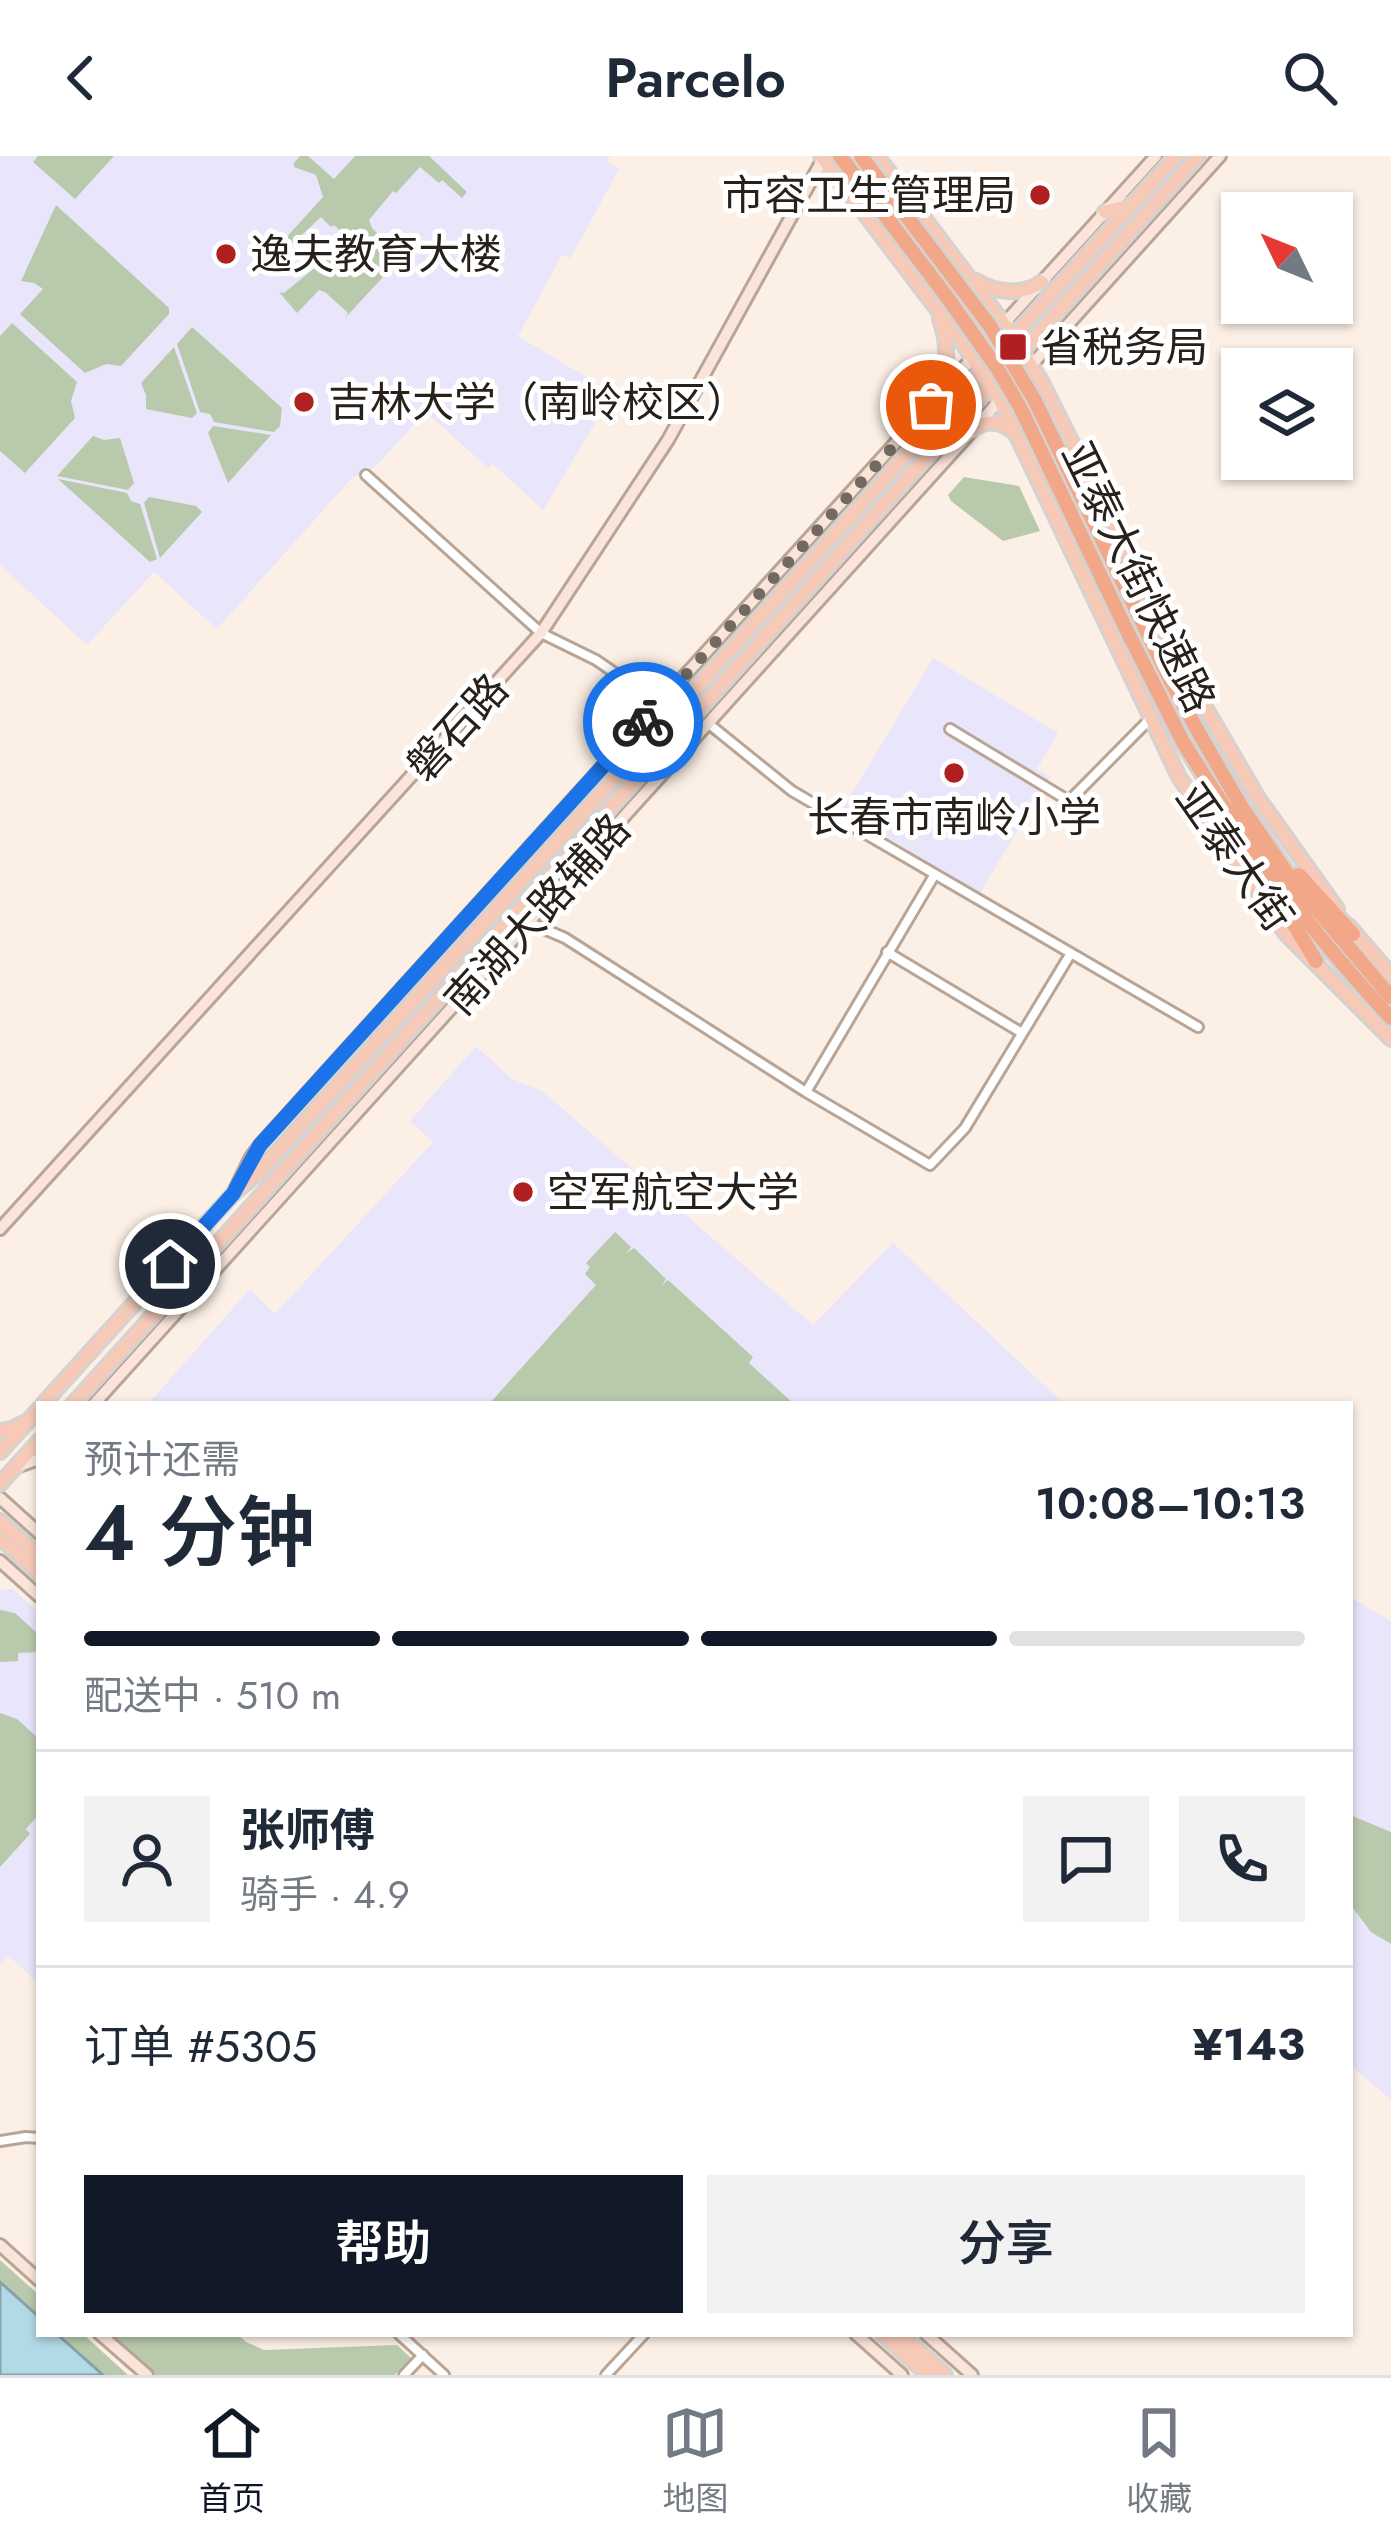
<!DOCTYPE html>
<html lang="zh">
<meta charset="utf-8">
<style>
:root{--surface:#fff;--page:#f2f2f3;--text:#1f2937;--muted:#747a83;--line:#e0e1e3;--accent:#111827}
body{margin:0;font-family:Jost,"Noto Sans SC",sans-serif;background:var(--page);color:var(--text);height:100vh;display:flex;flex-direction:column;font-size:45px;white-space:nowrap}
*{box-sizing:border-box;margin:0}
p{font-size:39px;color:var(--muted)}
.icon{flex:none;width:66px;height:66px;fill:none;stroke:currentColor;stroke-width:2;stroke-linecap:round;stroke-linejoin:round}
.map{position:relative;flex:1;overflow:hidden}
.panel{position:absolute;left:36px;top:1245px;width:1317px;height:936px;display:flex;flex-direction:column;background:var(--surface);border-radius:0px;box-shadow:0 3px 9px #0004}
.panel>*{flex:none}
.needle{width:78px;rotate:313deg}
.fabs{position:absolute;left:1221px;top:36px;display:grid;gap:24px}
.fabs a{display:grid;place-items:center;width:132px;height:132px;border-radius:0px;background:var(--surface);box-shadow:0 3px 9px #0004;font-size:60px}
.pin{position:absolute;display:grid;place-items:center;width:102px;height:102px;color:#fff;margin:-51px;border:6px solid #fff;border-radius:50%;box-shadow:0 3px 12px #0007}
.courier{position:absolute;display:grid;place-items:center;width:120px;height:120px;margin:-60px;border:9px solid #1a73e8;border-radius:50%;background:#fff;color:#222;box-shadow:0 3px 15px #0007}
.summary em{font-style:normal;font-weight:600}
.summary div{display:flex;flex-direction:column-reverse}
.summary{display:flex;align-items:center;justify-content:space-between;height:204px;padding:0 48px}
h1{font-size:78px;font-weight:600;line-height:90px}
.bar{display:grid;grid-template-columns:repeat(4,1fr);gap:18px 12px;align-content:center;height:144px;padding:0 48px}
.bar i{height:15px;border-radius:9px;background:var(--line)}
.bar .current{background:var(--accent)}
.bar p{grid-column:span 4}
.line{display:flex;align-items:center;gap:30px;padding:0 48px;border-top:3px solid var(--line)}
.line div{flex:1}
.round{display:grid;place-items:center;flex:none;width:126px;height:126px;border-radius:0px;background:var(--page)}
.primary-button{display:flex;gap:24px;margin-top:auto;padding:24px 48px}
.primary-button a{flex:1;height:138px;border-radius:0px;background:var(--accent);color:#fff;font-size:48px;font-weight:600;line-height:138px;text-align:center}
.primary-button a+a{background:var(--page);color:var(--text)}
header{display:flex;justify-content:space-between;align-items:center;height:156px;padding:0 48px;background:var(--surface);font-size:54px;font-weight:600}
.tabs{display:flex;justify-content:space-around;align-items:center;height:168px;border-top:3px solid var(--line);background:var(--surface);font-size:33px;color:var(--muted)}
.tabs a{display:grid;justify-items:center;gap:6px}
.tabs .current{color:var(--accent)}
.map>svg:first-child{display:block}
</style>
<header><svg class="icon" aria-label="back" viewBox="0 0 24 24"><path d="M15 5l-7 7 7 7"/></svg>Parcelo<svg class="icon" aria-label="search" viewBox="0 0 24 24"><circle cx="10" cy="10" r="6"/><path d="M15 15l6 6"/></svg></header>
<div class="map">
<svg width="1391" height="2219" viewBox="0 0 1391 2219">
<rect width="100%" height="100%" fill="#fcf0e6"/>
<path fill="#e9e5fb" d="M0 0H610L607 6 619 13 571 102 562 99 518 180 613 237 543 354 493 308 488 312 426 256 375 311 352 322 217 473 154 416 87 489 0 409Z
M933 502 1058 577 1037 613 1050 621 980 737 842 654Z
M476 890 512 923 541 934 813 1169 893 1087 1064 1248H148L250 1133 275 1158 433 986 410 965Z
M13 1433 39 1457 37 1826 9 1800 0 1809V1434Z
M1350 1441 1391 1465V1944L1350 1909Z"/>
<path fill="#b8c9ac" d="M38 0H114L75 43 33 6Z
M300 0H308L334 23 355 0H429L467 36 462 42 442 24 439 27 420 11 396 37 393 35 369 64 372 72 386 86 381 102 384 120 345 162 348 157 325 136 319 134 297 157 279 136 284 137 344 88 347 81 334 69 331 71 321 61 278 101 273 96 323 41 316 19 294 11V7Z
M56 49 169 152V158L121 210 106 208 85 217 20 158 43 133 34 127 21 125Z
M12 167 77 226 71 245 75 262 25 317 0 295V180Z
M192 171 282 252 280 270 274 276 214 266 210 258 200 256 177 188Z
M174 191 197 257 192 262 146 253V239L141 227Z
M213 270 271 279 228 327 208 277Z
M93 280 104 284 120 282 134 327 128 334 57 320Z
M964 321 1019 330 1040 375 1003 385 951 345 948 339Z
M58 323 127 337 131 345 140 348 157 403 150 406Z
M149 341 196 350 202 356 160 402 144 347Z
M615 1076 631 1091 626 1097 634 1092 666 1123 662 1129 668 1124 753 1201 749 1207 794 1248H489L596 1129 585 1118 590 1111 586 1107Z
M0 1454 15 1457 38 1478 39 1496 18 1497V1505L0 1506Z
M0 1557 17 1563 39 1583V1658L26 1673 30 1678 0 1711Z
M1350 1659 1391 1676V1788L1371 1776 1350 1748Z
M0 2104 39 2139V2178H83L128 2219H0Z
M98 2178H237L246 2186 264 2194 397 2189 411 2202 395 2219H144Z"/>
<path fill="#b1d9e6" stroke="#88a2a9" stroke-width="3" d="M0 2126 39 2161V2178H57L103 2219H0Z"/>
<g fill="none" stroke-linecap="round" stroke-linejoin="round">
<g stroke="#b9a596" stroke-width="14">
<path id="street" d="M366 319 541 477 596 504 660 548
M709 568 792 635 1198 871
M950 573 1069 645 1149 564
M530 767 565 782 806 936 930 1009 965 972 1071 797
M887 796 1022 877
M806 936 935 718
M0 1985 26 1981 39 1982
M399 2178 444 2219
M404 2219 423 2199
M606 2219 644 2178"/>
</g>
<g stroke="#b9a596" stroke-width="16">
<path id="secondary" d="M1001 171 1156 0
M234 1036 251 1001 260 989 976 198
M0 1073 541 477 668 284 823 3
M94 1248 1220 0
M19 1310 39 1303
M0 1342 39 1377
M0 1405 39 1440
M0 2089 39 2124
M100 2178 147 2219
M856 2178 902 2219
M926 2178 972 2219"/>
</g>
<g stroke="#d4d3d1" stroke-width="18">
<path id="primary" d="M821 0 962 186 1000 244 1179 621 1286 778 1391 883
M877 0 1004 168 1041 225 1206 553 1258 642 1337 753
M1105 56 1131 49
M976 125C997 137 1022 140 1042 126
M931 249C947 220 951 194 940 163
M973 273C988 263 1002 265 1015 277
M1349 770 1391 819
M43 1248 233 1038 261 1014 1176 0
M73 1248 1198 0
M0 1275 12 1273 24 1267
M0 1296 39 1253
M0 1328 39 1285
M0 1365 39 1400
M0 1382 39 1417
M883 2178 928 2219
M900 2178 945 2219"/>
</g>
<g stroke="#d4d3d1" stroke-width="20">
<path id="highway" d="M1199 577 1241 650 1291 723 1391 841
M1183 586C1244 685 1311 777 1391 862
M1299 719 1353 778
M1279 744 1316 805"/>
</g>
<use href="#street" stroke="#fff" stroke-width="8"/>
<use href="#secondary" stroke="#fbe5db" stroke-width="10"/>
<use href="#primary" stroke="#f7cab8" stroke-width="12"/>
<use href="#highway" stroke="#f1a788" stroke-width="14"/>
<g stroke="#d4d3d1" stroke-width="20" stroke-linecap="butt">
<path id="highway-bridge" d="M840 0 947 141 997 212 1020 251 1127 475 1183 586
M861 0 990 170 1034 243 1171 526 1199 577"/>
</g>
<use href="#highway-bridge" stroke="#f1a788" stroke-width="14"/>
</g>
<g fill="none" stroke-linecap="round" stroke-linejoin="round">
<path stroke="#726962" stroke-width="12" stroke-dasharray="0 21.6" d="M643 566 931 249"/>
<path stroke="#1a73e8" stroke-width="15" d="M170 1108 233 1038 260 989 643 566"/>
</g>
<g fill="#b12020" stroke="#fff" stroke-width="4.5">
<circle cx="1040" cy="39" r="12"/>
<circle cx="226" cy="98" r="12"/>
<rect x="998" y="176" width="30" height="30" rx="6"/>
<circle cx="304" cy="246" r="12"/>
<circle cx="954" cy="617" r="12"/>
<circle cx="523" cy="1036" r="12"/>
</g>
<g text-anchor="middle" stroke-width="10" stroke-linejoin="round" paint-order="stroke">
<g font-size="42" fill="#28211b" stroke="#fff" text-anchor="start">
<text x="1016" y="54" text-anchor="end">市容卫生管理局</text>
<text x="250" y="113">逸夫教育大楼</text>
<text x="1040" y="206">省税务局</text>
<text x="328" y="261">吉林大学（南岭校区）</text>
<text x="954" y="676" text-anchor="middle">长春市南岭小学</text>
<text x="547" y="1051">空军航空大学</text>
</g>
<g font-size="42" fill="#28211b" stroke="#fff">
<text transform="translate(1139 421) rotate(64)" y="15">亚泰大街快速路</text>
<text transform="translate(457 571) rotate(-48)" y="15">磐石路</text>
<text transform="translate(1235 701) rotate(55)" y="15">亚泰大街</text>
<text transform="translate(537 758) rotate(-48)" y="15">南湖大路辅路</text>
</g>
</g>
</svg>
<div class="fabs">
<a><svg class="needle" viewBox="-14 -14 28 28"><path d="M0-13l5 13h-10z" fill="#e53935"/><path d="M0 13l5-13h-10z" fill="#747a83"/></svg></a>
<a><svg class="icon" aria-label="layers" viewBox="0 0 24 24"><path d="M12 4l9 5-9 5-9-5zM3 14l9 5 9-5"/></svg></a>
</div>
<div class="pin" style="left:931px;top:249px;background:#ea580c"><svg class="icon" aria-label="bag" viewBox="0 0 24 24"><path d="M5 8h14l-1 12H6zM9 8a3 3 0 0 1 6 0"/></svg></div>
<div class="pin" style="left:170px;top:1108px;background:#1f2937"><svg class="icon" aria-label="home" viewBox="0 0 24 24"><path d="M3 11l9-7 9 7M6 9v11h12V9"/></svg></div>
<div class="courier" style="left:643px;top:566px"><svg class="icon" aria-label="bike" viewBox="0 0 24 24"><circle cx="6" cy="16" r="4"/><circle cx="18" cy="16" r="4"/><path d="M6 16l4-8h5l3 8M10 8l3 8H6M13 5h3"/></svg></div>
<section class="panel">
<div class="summary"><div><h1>4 分钟</h1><p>预计还需</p></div><em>10:08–10:13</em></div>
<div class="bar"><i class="current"></i><i class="current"></i><i class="current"></i><i></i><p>配送中 · 510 m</p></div>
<div class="line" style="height:216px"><a class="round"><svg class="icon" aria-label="person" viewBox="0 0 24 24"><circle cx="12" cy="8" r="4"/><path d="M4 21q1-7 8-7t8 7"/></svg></a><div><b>张师傅</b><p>骑手 · 4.9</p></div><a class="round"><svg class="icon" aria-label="chat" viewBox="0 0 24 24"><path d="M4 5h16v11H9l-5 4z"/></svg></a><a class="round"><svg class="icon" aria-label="phone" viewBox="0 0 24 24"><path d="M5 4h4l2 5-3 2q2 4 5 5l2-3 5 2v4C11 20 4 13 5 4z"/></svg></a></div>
<div class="line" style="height:156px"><div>订单 #5305</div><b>¥143</b></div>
<div class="primary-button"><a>帮助</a><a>分享</a></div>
</section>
</div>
<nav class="tabs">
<a class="current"><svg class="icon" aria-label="home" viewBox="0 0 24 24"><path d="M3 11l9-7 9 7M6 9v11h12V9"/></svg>首页</a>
<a><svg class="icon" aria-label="map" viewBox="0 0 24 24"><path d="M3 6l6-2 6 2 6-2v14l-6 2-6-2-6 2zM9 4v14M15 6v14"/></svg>地图</a>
<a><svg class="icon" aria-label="saved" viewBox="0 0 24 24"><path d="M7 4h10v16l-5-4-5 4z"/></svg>收藏</a>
</nav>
